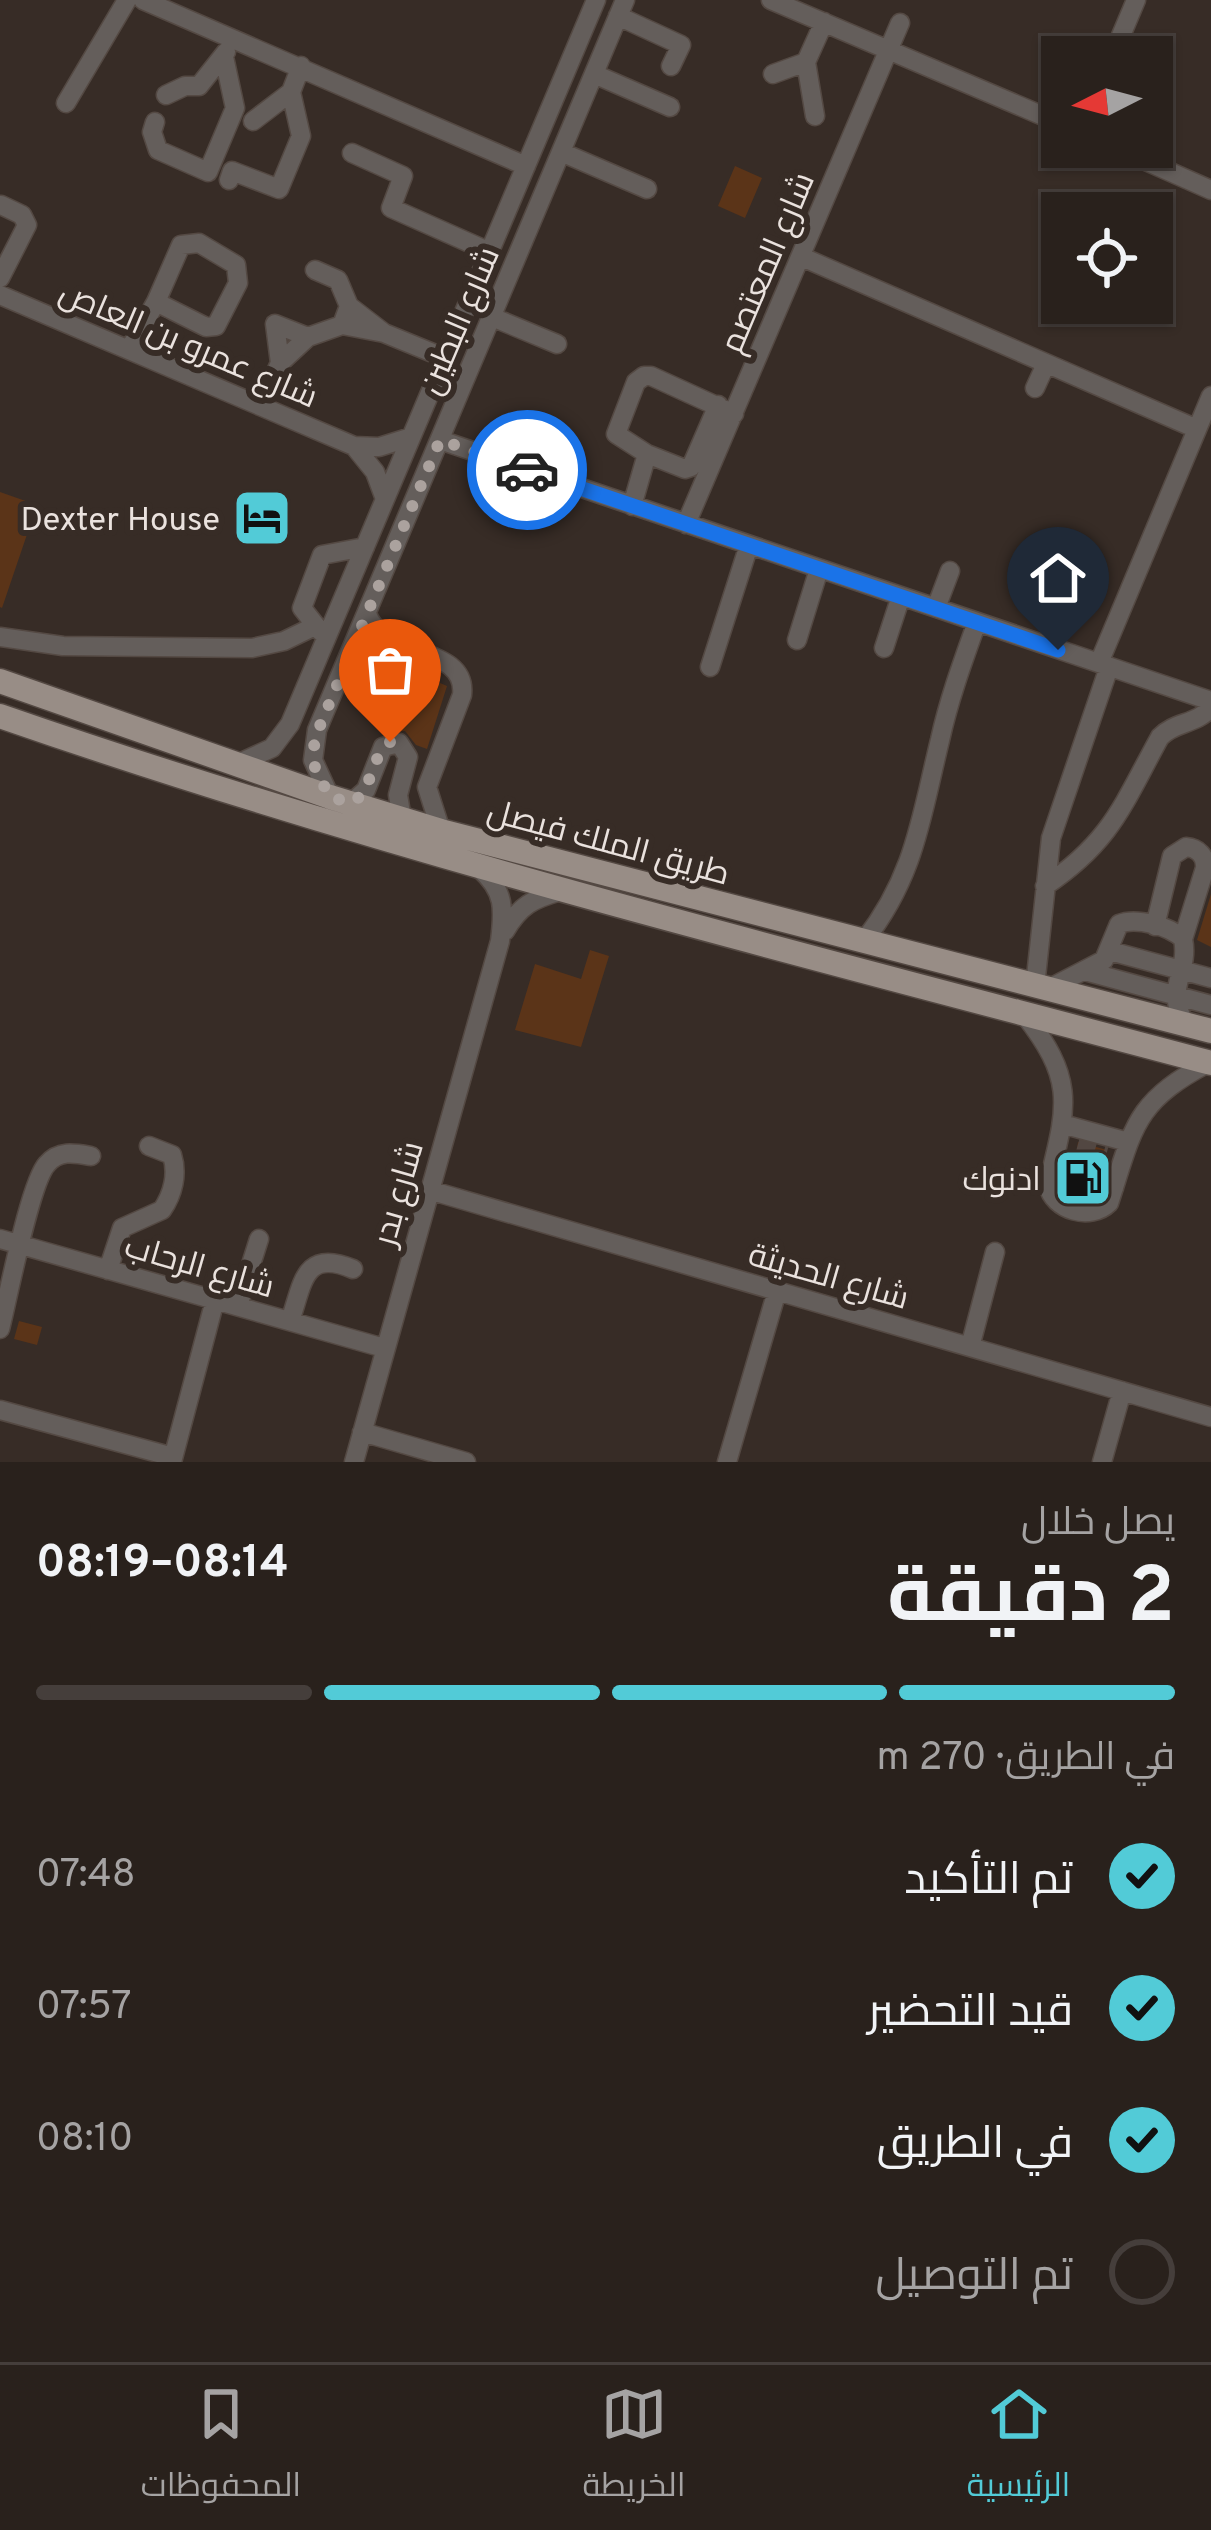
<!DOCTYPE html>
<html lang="ar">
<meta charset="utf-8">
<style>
:root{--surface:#29211c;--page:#312925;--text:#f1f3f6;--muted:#a5a3a3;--line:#453e3b;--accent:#52cbd7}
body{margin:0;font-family:Overpass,Cairo,sans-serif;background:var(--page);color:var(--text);direction:rtl;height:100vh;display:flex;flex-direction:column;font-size:45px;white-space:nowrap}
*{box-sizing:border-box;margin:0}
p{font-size:39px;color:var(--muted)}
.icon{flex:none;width:66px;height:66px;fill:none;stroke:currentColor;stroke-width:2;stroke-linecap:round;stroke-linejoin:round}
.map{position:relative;height:1462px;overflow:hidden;direction:ltr}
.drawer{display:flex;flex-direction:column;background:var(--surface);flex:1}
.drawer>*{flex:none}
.needle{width:78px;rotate:264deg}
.tools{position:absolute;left:1041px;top:36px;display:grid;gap:24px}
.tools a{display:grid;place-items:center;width:132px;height:132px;border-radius:0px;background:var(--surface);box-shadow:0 3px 9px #0004,0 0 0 3px var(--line);font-size:60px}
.pin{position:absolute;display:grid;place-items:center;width:102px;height:102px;color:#fff;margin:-123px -51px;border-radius:50% 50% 50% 0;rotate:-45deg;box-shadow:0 0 12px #0007}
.pin .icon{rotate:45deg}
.courier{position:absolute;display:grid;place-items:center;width:120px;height:120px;margin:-60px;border:9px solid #1a73e8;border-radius:50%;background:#fff;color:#222;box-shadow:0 3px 15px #0007}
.head em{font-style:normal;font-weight:700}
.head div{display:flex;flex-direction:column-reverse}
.head{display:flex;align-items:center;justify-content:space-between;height:204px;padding:0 36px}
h1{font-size:78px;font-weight:700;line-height:90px}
.bar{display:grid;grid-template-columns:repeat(4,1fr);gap:18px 12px;align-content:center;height:144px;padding:0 36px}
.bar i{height:15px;border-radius:9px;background:var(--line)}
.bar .current{background:var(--accent)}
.bar p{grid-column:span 4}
ol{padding:0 36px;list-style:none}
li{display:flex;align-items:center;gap:36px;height:132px}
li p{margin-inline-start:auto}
li .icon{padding:12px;border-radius:50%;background:var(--accent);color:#111;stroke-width:4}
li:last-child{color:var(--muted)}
li i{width:66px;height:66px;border:6px solid var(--line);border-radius:50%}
.menu{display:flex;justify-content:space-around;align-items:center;height:168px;border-top:3px solid var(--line);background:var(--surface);font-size:33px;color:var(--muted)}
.menu a{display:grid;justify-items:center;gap:6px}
.menu .current{color:var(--accent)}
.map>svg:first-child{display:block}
</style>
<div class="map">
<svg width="1211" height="1462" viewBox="0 0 1211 1462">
<rect width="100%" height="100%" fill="#372c26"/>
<path fill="#5b3418" d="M735 166 762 178 745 218 718 206Z
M0 492 37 505 2 608 0 607Z
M401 666 447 686 427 749 416 745 405 731 387 732 376 728Z
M1211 894V947L1197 940Z
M590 950 609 956 581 1047 515 1030 535 964 581 979Z
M1078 1142 1107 1150 1102 1163 1107 1165 1105 1171 1068 1160 1069 1156 1076 1157Z
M19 1321 42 1327 37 1345 14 1339Z"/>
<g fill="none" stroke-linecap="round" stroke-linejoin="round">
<path stroke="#524742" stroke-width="18" stroke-dasharray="18 9" stroke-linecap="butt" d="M1078 1144 1107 1152"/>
<g stroke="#544943" stroke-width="21">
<path id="minor" d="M143 0 526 166
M771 0 1062 124
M618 16 681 45 671 66
M1112 57 1136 0
M806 62 824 22
M594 74 670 107
M773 74 806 62 815 116
M166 95 185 86H199L226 52
M66 103 127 0
M253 121 291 92
M155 122 152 132 158 150 208 172 235 108 224 57
M1114 147 1211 190
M561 152 647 189
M352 153 403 176 391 208 490 252
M229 180 232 171 279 189 301 136 291 92 301 66
M802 257 1197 429
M315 270 338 280 349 306 384 333 342 325
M0 278 27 225 22 215 1 205
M0 295 354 446 379 447 411 437
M490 309 492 317 557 344
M384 333 445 358
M308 337 275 324 280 363 308 337 342 325 349 306
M129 350 156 302 181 245 199 243 236 265 238 283 216 326 206 327 156 302
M1035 388 1046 364
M718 405 691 467 685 469 647 454 616 434 636 382 644 376H651L734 414
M260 406 280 363
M440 440 1211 701
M354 446 375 472 385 499
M632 506 647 454
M686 524 900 23
M936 608 950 571
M367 614C383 658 468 645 462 695L427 787 441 831
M320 631 302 608 322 555 365 547
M0 637 63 646 252 648 284 641 315 626
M797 640 819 569
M884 648 901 596
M1099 663 1211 396
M710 667 749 545
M235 765 272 748 290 724 596 0
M330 797 313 760 317 730 625 0
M351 803 366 790 383 747 399 743 408 757 398 795 402 819
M1045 886C1112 841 1123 804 1160 737 1175 721 1197 725 1211 707
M1155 926 1172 856 1186 847C1198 848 1206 856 1205 868L1183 939
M505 931C520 905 533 899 561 891
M864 941C915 876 921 817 940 740 949 699 963 661 977 622
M1110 951 1211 978
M1085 971 1211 1005
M1035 986 1051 838 1109 667
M1048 989 1104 960 1119 924C1136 917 1170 926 1183 939 1190 973 1163 988 1186 1025
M1023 1013C1077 1081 1067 1106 1048 1185 1053 1211 1091 1221 1109 1203 1134 1126 1134 1102 1210 1062
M1062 1124 1128 1142
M1052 1169 1114 1188
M429 1190 1211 1417
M0 1239 384 1348
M108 1270 122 1228 162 1210C173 1194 178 1174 172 1155L149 1146
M238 1306 259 1239
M290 1321C303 1284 303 1248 353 1269
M0 1329C8 1298 30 1182 47 1164 59 1150 74 1153 91 1156
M970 1347 995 1252
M0 1410 173 1457
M362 1432 466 1462
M172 1462 215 1300
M354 1462 500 941C504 909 505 891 480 869
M727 1462 777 1291
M1102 1462 1122 1391"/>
</g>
<g stroke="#544943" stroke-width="27">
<path id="major" d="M0 681 330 797 441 831 1211 1031
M0 716C397 854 805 955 1211 1063"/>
</g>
<use href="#minor" stroke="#645e5b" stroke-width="18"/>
<use href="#major" stroke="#988d86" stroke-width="24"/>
</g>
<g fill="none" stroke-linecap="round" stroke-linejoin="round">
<path stroke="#aba29e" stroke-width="12" stroke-dasharray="0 21.6" d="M390 742C370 757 374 788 352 803L330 797 315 769 314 740 440 440 527 470"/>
<path stroke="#1a73e8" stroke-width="15" d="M527 470 1058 650"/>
</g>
<defs>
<g id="hotel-square" transform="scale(3)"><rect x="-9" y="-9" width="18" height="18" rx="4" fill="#52cbd7" stroke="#372c26"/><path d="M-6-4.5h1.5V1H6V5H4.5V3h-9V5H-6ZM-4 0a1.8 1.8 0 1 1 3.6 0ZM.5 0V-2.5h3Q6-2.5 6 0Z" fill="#111"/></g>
<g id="fuel-square" transform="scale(3)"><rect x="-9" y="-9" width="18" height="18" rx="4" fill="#52cbd7" stroke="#372c26"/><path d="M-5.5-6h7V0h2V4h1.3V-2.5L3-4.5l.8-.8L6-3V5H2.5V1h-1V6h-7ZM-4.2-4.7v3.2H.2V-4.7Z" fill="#111"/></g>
</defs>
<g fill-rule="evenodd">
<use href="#hotel-square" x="262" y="518"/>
<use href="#fuel-square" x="1083" y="1178"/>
</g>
<g text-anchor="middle" stroke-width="12" stroke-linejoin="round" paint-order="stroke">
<g font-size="33" fill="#eae2de" stroke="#372c26">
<text transform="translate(766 262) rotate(-67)" y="12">شارع المعتصم</text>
<text transform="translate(458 320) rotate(-67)" y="12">شارع البطين</text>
<text transform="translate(189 343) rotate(23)" y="12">شارع عمرو بن العاص</text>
<text transform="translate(609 841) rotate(15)" y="12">طريق الملك فيصل</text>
<text transform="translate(397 1193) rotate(-74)" y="12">شارع بدر</text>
<text transform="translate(200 1265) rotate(16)" y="12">شارع الرحاب</text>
<text transform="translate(829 1275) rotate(16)" y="12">شارع الحديثة</text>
</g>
<g font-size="33" fill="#eae2de" stroke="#372c26" text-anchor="end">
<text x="220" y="530">Dexter House</text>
<text x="1041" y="1190">ادنوك</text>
</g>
</g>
</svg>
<div class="tools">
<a><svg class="needle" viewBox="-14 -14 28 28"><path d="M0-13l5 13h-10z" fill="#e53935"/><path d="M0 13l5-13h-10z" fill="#a5a3a3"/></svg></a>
<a><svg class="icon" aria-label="locate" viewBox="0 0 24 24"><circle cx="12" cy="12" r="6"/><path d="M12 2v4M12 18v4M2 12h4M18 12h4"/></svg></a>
</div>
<div class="pin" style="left:390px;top:742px;background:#ea580c"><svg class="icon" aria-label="bag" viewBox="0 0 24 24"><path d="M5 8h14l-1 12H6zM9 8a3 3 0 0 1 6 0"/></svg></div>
<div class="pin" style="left:1058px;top:650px;background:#1f2937"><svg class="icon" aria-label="home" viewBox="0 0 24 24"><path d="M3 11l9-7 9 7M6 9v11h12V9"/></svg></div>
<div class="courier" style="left:527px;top:470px"><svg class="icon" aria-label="car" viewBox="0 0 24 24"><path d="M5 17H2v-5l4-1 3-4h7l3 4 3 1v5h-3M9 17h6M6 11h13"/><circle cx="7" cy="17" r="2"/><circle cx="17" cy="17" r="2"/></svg></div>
</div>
<section class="drawer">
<div class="head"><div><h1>2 دقيقة</h1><p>يصل خلال</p></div><em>08:14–08:19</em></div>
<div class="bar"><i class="current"></i><i class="current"></i><i class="current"></i><i></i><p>في الطريق · 270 m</p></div>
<ol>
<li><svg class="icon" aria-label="check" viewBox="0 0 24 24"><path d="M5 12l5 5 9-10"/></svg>تم التأكيد<p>07:48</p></li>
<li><svg class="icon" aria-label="check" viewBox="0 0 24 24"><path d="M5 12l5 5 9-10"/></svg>قيد التحضير<p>07:57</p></li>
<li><svg class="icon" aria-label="check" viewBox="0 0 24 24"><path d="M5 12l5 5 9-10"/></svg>في الطريق<p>08:10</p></li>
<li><i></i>تم التوصيل</li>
</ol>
</section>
<nav class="menu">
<a class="current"><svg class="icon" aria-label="home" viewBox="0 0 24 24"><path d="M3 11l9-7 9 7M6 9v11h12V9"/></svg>الرئيسية</a>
<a><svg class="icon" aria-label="map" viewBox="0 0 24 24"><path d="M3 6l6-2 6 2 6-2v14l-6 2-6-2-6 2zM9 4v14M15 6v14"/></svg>الخريطة</a>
<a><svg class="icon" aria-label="saved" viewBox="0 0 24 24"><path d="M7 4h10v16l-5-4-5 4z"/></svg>المحفوظات</a>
</nav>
